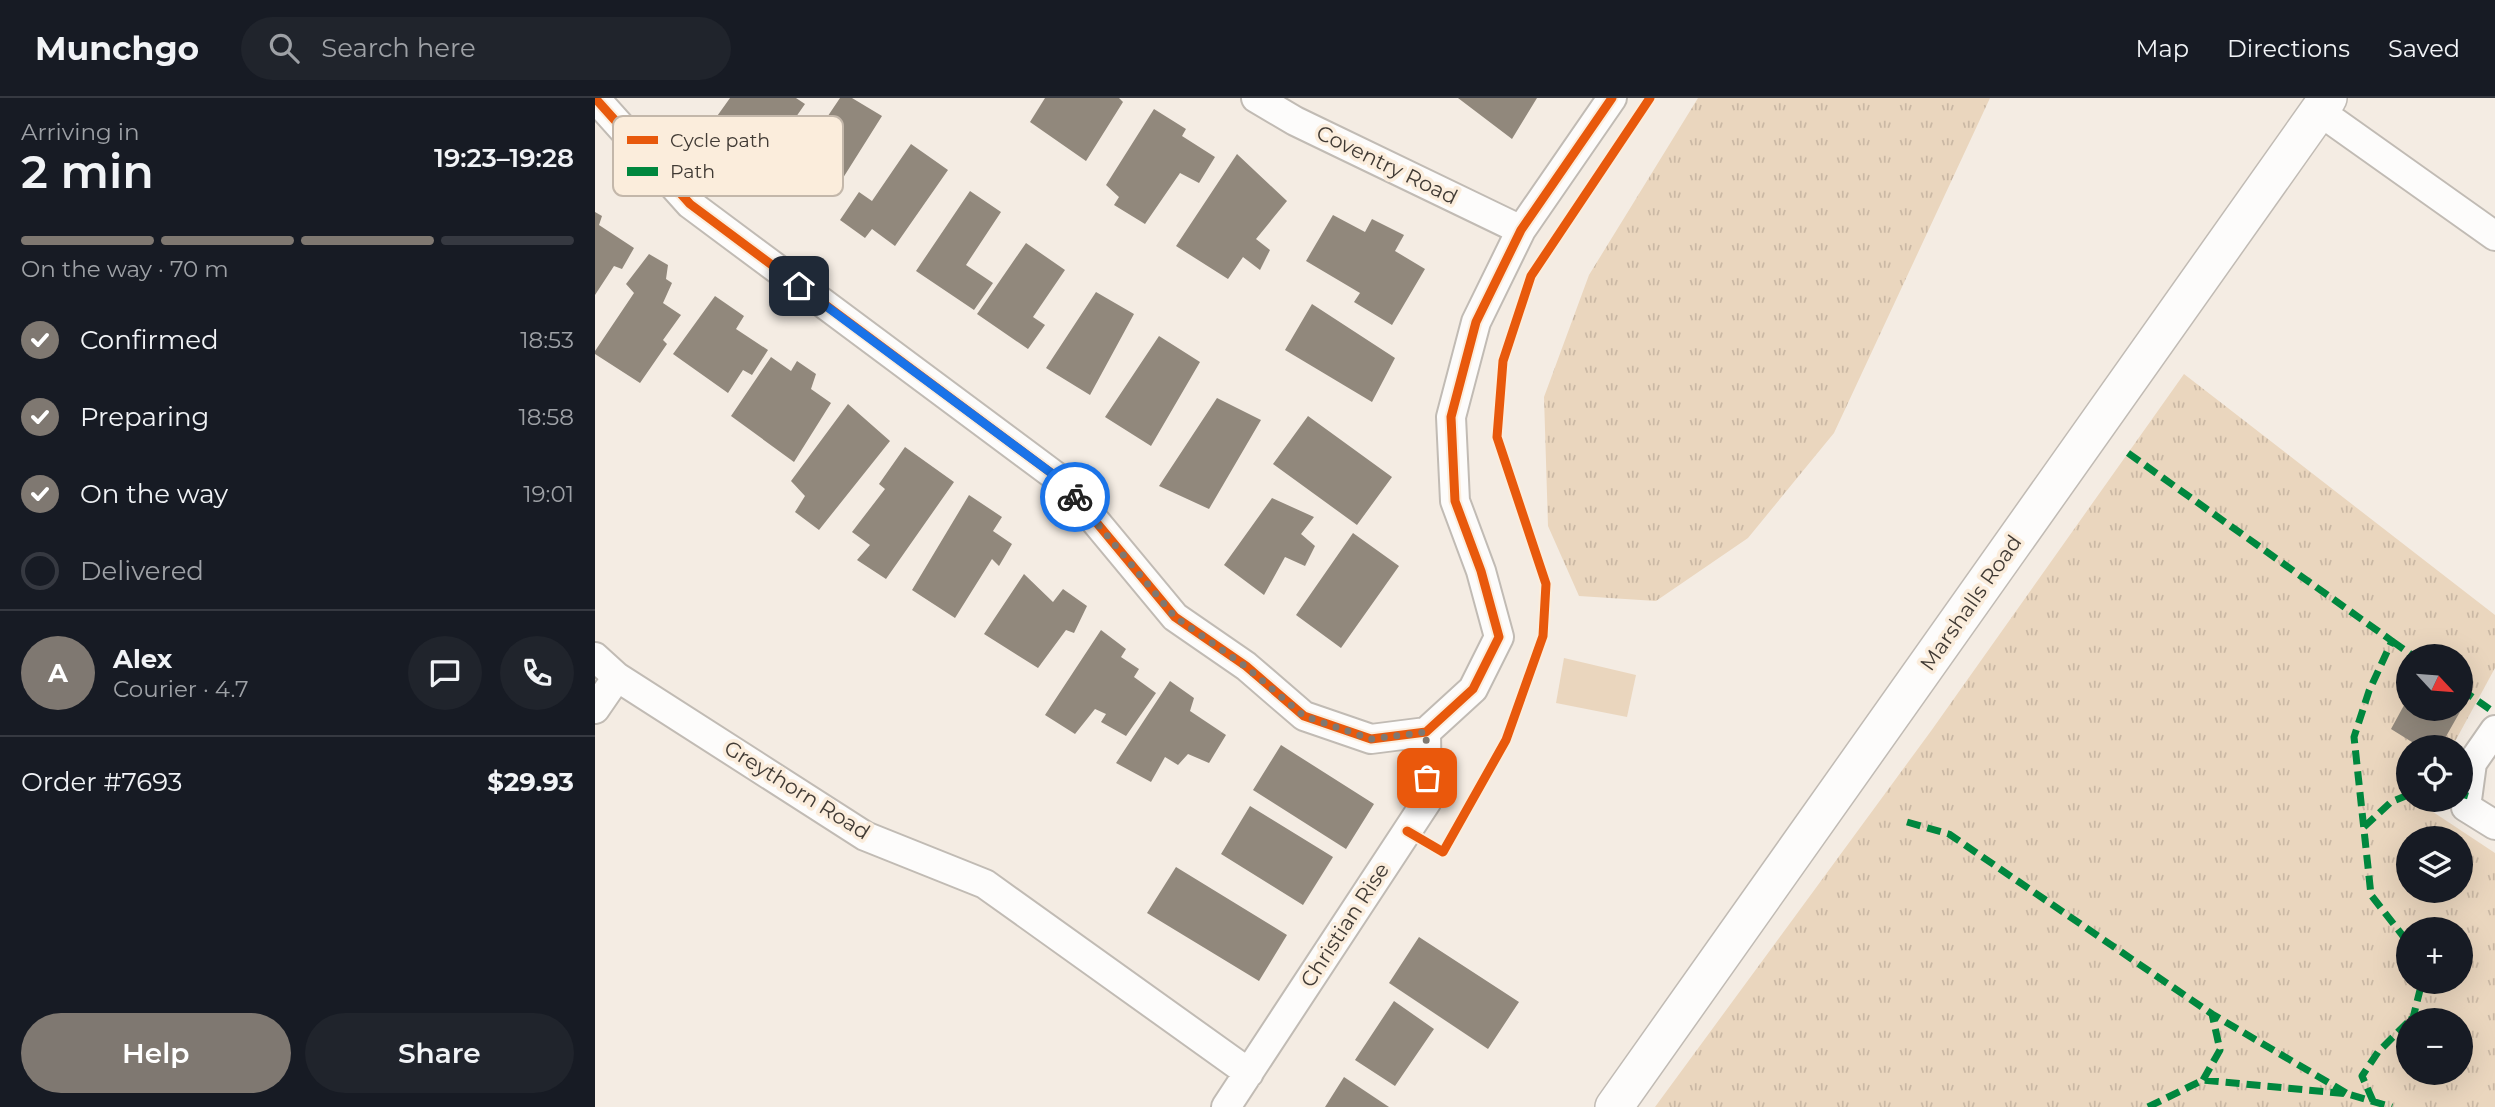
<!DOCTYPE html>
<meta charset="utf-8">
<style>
:root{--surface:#171b24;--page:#20242c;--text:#f1f3f6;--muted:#9ea1a6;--line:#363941;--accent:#7f7871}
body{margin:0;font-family:Montserrat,sans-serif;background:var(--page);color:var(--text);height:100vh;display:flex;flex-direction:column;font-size:26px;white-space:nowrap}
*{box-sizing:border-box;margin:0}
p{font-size:23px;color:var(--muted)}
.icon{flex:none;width:38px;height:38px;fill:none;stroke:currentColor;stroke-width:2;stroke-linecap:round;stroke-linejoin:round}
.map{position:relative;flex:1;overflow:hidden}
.drawer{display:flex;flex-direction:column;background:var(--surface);width:595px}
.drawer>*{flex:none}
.needle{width:46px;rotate:116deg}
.tools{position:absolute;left:1801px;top:546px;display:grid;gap:14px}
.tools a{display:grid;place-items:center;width:77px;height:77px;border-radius:50%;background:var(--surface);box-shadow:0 7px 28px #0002;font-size:35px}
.pin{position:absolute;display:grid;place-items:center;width:60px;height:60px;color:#fff;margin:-30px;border-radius:14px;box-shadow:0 4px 10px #0006}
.courier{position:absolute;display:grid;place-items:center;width:70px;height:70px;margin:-35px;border:5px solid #1a73e8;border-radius:50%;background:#fff;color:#222;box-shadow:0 2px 9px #0007}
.summary em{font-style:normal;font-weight:600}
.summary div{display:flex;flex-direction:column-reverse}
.summary{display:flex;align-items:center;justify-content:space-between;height:119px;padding:0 21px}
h1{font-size:46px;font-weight:600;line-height:52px}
.bar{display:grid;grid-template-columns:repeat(4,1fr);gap:10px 7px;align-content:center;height:84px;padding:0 21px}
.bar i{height:9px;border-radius:5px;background:var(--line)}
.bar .active{background:var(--accent)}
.bar p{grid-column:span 4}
.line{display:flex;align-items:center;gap:18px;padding:0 21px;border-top:2px solid var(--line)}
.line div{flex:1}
.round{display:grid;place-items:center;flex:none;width:74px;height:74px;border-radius:37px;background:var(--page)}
ol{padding:0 21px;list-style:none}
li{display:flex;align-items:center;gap:21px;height:77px}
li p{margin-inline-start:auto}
li .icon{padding:7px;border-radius:50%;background:var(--accent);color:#fff;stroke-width:4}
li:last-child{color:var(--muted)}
li i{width:38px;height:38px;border:4px solid var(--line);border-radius:50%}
.action{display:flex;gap:14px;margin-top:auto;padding:14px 21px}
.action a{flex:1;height:80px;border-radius:42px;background:var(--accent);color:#fff;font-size:28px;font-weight:600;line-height:80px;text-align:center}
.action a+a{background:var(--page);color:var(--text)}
header{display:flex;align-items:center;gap:42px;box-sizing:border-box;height:98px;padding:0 35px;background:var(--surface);border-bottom:2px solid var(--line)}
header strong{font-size:33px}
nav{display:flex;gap:38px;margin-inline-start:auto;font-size:24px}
.search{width:490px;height:63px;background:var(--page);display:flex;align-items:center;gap:18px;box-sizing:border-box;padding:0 24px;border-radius:38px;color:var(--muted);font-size:26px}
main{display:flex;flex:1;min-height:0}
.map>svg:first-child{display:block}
</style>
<header>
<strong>Munchgo</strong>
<div class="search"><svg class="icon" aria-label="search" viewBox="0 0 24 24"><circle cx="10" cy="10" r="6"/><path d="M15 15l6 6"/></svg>Search here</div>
<nav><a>Map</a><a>Directions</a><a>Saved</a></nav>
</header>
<main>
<section class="drawer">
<div class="summary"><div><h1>2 min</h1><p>Arriving in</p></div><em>19:23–19:28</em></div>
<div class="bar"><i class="active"></i><i class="active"></i><i class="active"></i><i></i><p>On the way · 70 m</p></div>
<ol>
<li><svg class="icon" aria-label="check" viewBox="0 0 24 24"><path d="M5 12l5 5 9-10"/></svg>Confirmed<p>18:53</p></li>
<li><svg class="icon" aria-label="check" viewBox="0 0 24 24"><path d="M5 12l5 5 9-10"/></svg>Preparing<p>18:58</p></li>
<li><svg class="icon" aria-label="check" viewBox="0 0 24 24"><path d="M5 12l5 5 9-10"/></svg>On the way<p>19:01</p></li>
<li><i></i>Delivered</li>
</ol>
<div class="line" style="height:126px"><b class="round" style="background:var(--accent);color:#fff">A</b><div><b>Alex</b><p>Courier · 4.7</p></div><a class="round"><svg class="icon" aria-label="chat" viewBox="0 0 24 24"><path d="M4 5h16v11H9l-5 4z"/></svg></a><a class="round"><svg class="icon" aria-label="phone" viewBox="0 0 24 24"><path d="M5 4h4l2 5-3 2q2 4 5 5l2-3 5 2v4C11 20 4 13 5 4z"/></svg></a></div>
<div class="line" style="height:91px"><div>Order #7693</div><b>$29.93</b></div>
<div class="action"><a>Help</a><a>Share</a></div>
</section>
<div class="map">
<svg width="1900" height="1009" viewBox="0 0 1900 1009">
<defs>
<pattern id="park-tufts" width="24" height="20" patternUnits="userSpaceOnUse" patternTransform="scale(1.75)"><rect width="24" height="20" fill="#ead6be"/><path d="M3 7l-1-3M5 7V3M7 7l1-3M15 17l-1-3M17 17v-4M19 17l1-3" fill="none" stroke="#cab8a4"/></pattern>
</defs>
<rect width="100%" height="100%" fill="#f4ece3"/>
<path fill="url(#park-tufts)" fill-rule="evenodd" d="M1103 0H1395L1239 335 1153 440 1061 503 984 498 953 428 949 299 994 177Z
M1589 276 1900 517V570L1857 649H1813V702H1828L1826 706 1900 755V1009H1060L1336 633ZM1813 558H1866V611H1813ZM1813 740H1866V793H1813ZM1813 831H1866V884H1813ZM1813 922H1866V975H1813Z"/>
<path fill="#ead6be" d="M969 560 1041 577 1032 619 961 605Z"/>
<path fill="#91887c" d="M135 0H201L210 6 173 59 120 21Z
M245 0H257L287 18 236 99 211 82 200 92 178 78 197 50 208 55Z
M450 0H524L528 4 491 63 435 24Z
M863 0H942L917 41Z
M559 11 591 31 587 38 620 59 604 85 585 75 550 126 519 107 524 99 511 87Z
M316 46 353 72 300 148 277 131 270 140 245 122 264 94 277 103Z
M642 56 692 103 661 141 675 152 665 172 648 159 633 181 581 148Z
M375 93 406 114 371 167 398 185 379 212 321 173Z
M0 114 7 118 4 127 39 150 27 171 19 168 0 197Z
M738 117 770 134 777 121 809 137 800 153 830 171 797 227 759 204 765 195 711 163Z
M431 145 470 172 438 219 450 227 433 251 382 216Z
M54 156 73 167 71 181 77 185 68 205 86 217 68 242 72 246 45 285 0 256V253L39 195 31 186Z
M501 194 539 216 495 297 451 270Z
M120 198 149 218 141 231 173 252 157 277 148 272 133 295 78 256Z
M717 206 800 260 777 304 690 252Z
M564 238 605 264 556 348 510 319Z
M176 259 196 273 202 263 221 276 216 291 236 305 199 364 136 318Z
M622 300 666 322 614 411 564 388Z
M253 306 295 343 224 432 200 414 210 398 196 383Z
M713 318 797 379 762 427 678 366Z
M310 349 359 384 291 481 262 462 275 447 257 434 290 391 284 386Z
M374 397 407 419 398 433 417 446 404 468 397 461 360 520 317 492Z
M677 400 719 419 706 436 720 448 710 468 690 459 669 497 629 467Z
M758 435 804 468 746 550 701 517Z
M429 476 458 504 468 491 492 508 479 535 471 532 443 570 389 536Z
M506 532 531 551 526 559 544 571 539 579 561 595 531 638 506 624 511 616 500 611 480 636 450 617Z
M575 583 599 600 595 613 631 637 614 665 593 656 583 667 570 659 556 684 521 665Z
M1813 600V611L1866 612 1845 649H1825L1796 631Z
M686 647 779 706 751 751 658 692Z
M655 708 738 759 708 807 626 756Z
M581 769 692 837 664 883 552 815Z
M824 839 924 904 893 951 794 885Z
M799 903 839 931 800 988 760 962Z
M749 979 794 1009H730Z"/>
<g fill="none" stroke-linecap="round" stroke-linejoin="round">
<g stroke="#c1bbb4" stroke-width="32">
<path id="minor" d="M0 0 95 106 467 383 580 519 651 568 709 618 776 641 831 634 878 591 904 539 886 473 860 403 856 319 881 224 926 132 1017 0
M661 0 700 23 926 132
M1724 13 1900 138
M0 559 22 579 270 738 390 786 654 975
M0 611 22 579
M1900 632 1877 665 1871 709 1900 727
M631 1009 832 703 831 634"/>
</g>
<g stroke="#c1bbb4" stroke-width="40">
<path id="tertiary" d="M1019 1009 1733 0"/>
</g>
<use href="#minor" stroke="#fdfcfb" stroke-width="28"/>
<use href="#tertiary" stroke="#fdfcfb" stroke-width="37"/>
<path stroke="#00873e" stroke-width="7" stroke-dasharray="14 7" stroke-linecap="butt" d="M1533 355 1797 543 1774 593 1759 639 1776 797 1808 838 1813 849
M1797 543 1818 558
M1866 591 1900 615
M1866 696 1873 698
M1312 724 1354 736 1617 916 1753 996
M1769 729 1796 704 1813 697
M1815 922 1818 920 1827 884
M1608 982 1625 952 1617 916
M1778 1003 1767 978 1783 954 1813 924
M1553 1009 1608 982 1753 996 1797 1009"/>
<g stroke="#fbeddc" stroke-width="13">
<path id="cycleway" d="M0 0 95 106 467 383 580 519 651 568 709 618 776 641 831 634 878 591 904 539 886 473 860 403 856 319 881 224 926 132 1017 0
M812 733 848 754 911 642 948 538 951 486 902 339 908 263 936 178 1055 0"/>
</g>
<use href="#cycleway" stroke="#e8590c" stroke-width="9"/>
</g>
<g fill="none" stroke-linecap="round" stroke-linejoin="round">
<path stroke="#7f7871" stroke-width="7" stroke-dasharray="0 12.6" d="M480 399 580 519 650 568 709 618 776 641 831 634 832 680"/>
<path stroke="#1a73e8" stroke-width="9" d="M204 188 467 383 480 399"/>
</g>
<g text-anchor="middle" stroke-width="7" stroke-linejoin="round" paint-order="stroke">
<g font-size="21" fill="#403a34" stroke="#fbeddc">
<text transform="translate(792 67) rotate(26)" y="7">Coventry Road</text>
<text transform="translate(1376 505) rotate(-55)" y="7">Marshalls Road</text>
<text transform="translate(202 692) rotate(32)" y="7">Greythorn Road</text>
<text transform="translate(750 827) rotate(-57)" y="7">Christian Rise</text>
</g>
</g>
<rect x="18" y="18" width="230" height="80" rx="10" fill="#fbeddc" stroke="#c3b7aa" stroke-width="2"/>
<rect x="32" y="38" width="31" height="8" fill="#e8590c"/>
<rect x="32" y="69" width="31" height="9" fill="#00873e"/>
<g font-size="19" fill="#403a34">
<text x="75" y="49">Cycle path</text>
<text x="75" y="80">Path</text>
</g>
</svg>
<div class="tools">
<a><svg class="needle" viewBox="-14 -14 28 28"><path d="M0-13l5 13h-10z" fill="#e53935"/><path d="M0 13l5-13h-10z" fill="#9ea1a6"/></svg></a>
<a><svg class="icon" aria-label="locate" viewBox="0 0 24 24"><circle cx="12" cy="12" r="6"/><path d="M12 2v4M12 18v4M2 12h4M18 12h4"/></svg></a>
<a><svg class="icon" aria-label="layers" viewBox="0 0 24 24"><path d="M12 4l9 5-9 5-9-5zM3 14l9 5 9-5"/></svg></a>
<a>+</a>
<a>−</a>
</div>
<div class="pin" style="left:832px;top:680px;background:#ea580c"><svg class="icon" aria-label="bag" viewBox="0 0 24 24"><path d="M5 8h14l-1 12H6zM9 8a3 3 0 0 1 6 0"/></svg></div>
<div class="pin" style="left:204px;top:188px;background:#1f2937"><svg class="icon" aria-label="home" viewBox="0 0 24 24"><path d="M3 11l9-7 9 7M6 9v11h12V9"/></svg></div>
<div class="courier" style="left:480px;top:399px"><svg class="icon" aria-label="bike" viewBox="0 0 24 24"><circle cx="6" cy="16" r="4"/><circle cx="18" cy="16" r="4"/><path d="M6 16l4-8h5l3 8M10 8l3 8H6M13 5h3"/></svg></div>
</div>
</main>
